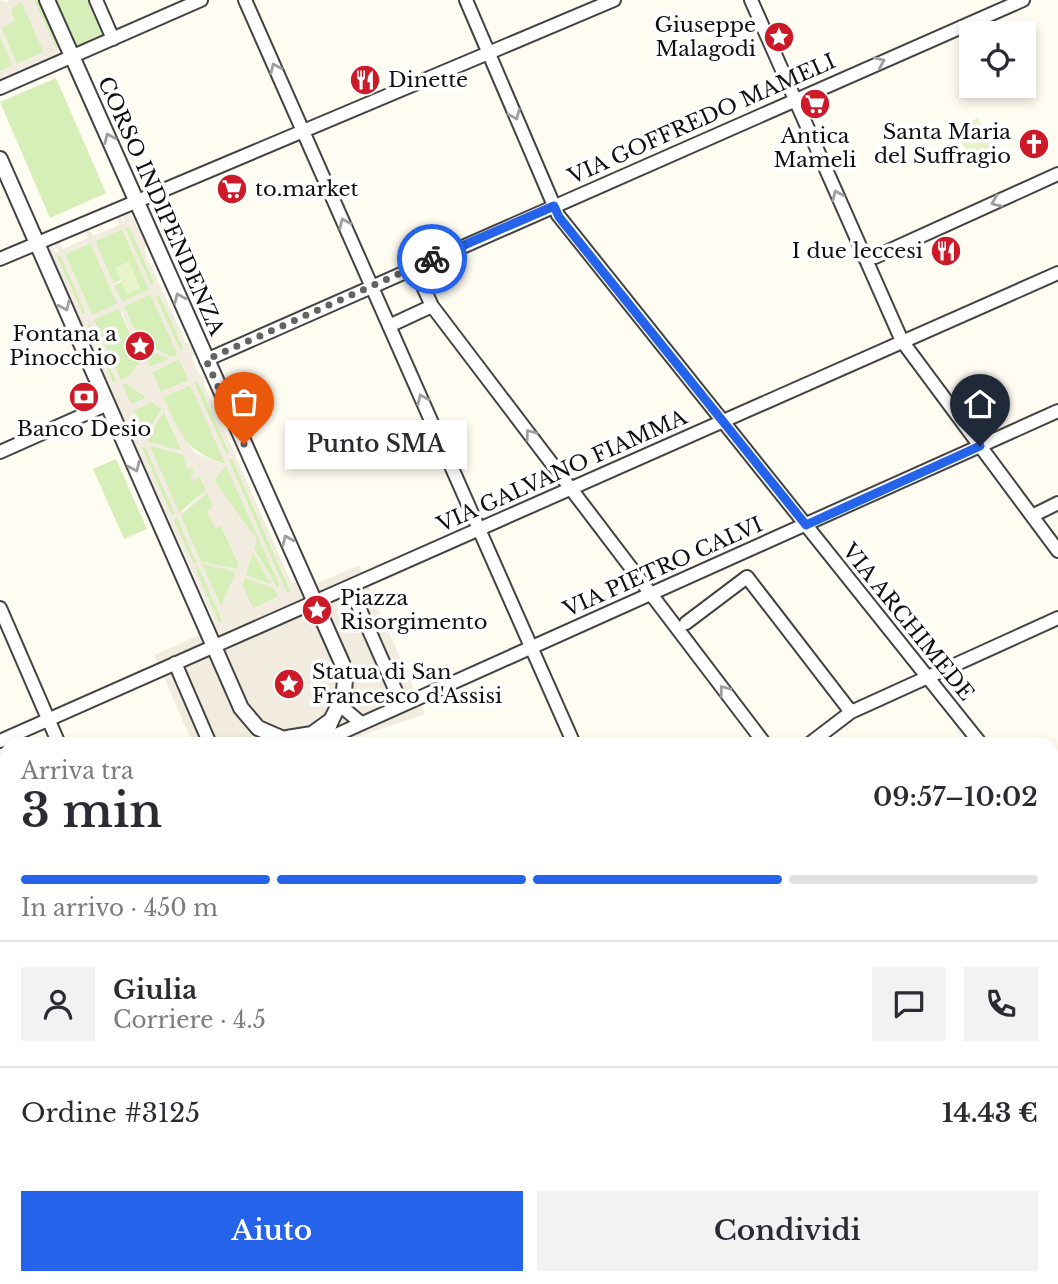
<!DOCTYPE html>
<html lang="it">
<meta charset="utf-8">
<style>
:root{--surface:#fff;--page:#f2f2f3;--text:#2b2b33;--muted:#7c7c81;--line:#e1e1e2;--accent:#2563eb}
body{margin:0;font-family:"Libre Baskerville",serif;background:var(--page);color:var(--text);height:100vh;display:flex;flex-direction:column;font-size:26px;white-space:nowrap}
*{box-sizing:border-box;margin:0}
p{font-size:23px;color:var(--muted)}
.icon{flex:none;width:38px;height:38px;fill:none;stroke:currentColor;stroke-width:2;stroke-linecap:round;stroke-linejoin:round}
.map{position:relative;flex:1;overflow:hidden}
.sheet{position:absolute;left:0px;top:737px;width:1059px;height:548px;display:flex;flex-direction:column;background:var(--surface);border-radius:21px 21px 0 0;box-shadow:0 4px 10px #0003}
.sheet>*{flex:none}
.buttons{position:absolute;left:959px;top:21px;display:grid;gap:14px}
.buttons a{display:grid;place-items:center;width:77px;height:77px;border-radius:0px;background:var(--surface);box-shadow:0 4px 10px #0003;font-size:35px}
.pin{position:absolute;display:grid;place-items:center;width:60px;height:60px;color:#fff;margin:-72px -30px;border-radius:50% 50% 50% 0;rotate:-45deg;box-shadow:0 0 7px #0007}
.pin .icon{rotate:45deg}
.courier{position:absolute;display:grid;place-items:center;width:70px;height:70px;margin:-35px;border:5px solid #2563eb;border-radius:50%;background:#fff;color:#222;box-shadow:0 2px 9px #0007}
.bubble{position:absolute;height:49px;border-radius:0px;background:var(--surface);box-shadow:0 4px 10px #0003;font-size:23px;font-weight:600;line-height:49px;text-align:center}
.summary em{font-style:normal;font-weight:600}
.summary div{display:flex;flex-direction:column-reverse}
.summary{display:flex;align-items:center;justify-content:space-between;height:119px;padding:0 21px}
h1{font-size:46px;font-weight:600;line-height:52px}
.bar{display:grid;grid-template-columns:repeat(4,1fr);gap:10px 7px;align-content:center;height:84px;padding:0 21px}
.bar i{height:9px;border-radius:5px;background:var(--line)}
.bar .on{background:var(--accent)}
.bar p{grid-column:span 4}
.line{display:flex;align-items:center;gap:18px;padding:0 21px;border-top:2px solid var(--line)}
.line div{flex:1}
.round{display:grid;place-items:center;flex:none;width:74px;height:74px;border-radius:0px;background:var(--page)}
.action{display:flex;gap:14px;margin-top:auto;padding:14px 21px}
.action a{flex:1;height:80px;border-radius:0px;background:var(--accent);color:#fff;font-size:28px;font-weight:600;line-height:80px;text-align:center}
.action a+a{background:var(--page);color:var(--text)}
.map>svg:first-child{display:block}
</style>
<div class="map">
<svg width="1058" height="1284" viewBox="0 0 1058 1284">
<rect width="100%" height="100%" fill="#fffcf2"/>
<path fill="#d6eeb7" d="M34 0H38L59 47 55 49Z
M56 0H91L106 34 76 47Z
M21 1 44 52 17 64 1 27 14 21 8 6 11 9Z
M0 36 13 66 0 71Z
M56 78 106 193 50 218 0 102Z
M129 226 155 284 151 285 125 228Z
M122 229 149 290 122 302 114 285 122 282 127 294 140 288 129 262 116 268 121 280 113 283 95 241Z
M91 243 118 304 92 315 65 254Z
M61 255 86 314 83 315 57 257Z
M151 294 178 355 173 357C141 344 137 338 124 306Z
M159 294 184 349 180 350 155 296Z
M119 308 141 360 130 376 121 381 93 319Z
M91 324 117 382 113 383 87 325Z
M145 348 170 359 150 367 143 351Z
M179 359 189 380 161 392 152 372Z
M198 381 230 454 226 455 194 383Z
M126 383 147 398 131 405 122 384Z
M191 385 225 462 224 464C182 448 181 436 163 397Z
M152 402 162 409 145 435 134 410Z
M164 411 182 451 148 442 146 438Z
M149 445 184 455 187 469 192 467 195 474 192 480 200 477 206 490 179 513Z
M145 446 175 514 172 516 141 447Z
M232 458 291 592 287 594 228 459Z
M116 459 147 529 124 539 93 469Z
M226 465 280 586 277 588 214 480Z
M207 493 214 507 207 511 221 525 239 565 237 569 201 562 180 515Z
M177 517 197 563 193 565 173 519Z
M253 552 272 585 245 575Z
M204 563 236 572 221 607 202 564Z
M198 566 223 622 219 623 194 567Z
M245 577 275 589 278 597 253 609 242 584Z
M1058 947V982L1052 985V950Z
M127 1278H165L152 1284H114Z"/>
<path fill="#e7f4ca" d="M978 118 993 155 971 164 956 128Z
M129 262 140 288 127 294 115 268Z"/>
<path fill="#f1ecdf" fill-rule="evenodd" d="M0 0 7 3 8 0H34L60 56 48 61 45 56 44 61H35L36 64 31 66 29 63 28 68 23 69 21 67 16 73 12 71 13 74H4L5 77 0 80V71L13 65 0 36ZM21 1 44 52 17 64 1 28 15 21 9 6 12 9Z
M130 213 147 246 144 250 151 266 155 264 152 268 186 343 191 345 195 354 191 357 199 374 204 376V385L291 582 296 583 300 591 359 565 425 714 336 744H193L154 655 213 629V618L124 420 116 411 120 409 111 390 108 391 101 377 103 372 95 353 91 354 89 350 93 348 46 248 52 246 56 253 59 251 54 245 60 243 63 249 88 238 86 232 90 230 93 236 119 225 117 218 121 217 125 223 123 216ZM129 226 155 283 151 285 125 228ZM122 229 149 290 122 302 114 285 121 280 113 282 95 241ZM90 243 117 304 92 315 65 254ZM60 255 86 313 83 315 57 257ZM150 294 178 355 173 357 147 346 144 337 136 335 124 306ZM159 294 184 348 180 350 155 296ZM120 308 132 337 130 345 141 360 130 376 121 380 94 320ZM91 324 117 381 113 383 87 326ZM145 349 169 359 151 367 143 351ZM179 359 188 380 161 392 152 372ZM198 381 230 453 227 455 194 384ZM126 383 146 397V398L131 404 123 385ZM190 385 225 463 223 464 195 453 178 429 163 397ZM152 402 162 409 145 435 134 410ZM165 411 182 451H181L148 442 146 438ZM145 446 175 514 172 516 141 448ZM150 446 183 454 187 469 192 467 195 473 190 476 192 481 200 477 206 490 185 510 179 513ZM232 458 291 591V592L287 593 228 460ZM226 466 280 586 277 588 254 549 257 540 214 480ZM208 493 213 507 207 511 215 528 222 526 239 565 237 569 201 562 180 516ZM177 518 197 562 194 564 173 519ZM253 553H254L271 585 246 575ZM202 564 236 572 221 606H220ZM198 566 223 621 219 623 195 568ZM244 578 275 589 278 598 253 608 242 584Z"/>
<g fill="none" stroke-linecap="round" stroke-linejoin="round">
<g stroke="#434343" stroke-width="16">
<path id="minor" d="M96 0 113 39
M245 0 574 744
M466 0 558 215 981 744
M751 0 902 341 1058 551
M0 88 201 0
M864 257H875L1058 174
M0 259 614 0
M414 267 432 306 765 744
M389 326 432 306
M206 360 1023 0
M0 452 108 404
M1032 516 1058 503
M350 587 402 705
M0 608 59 744
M686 623 747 577 851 712
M175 663 210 744
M341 706 361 723
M325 740 1058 411
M0 741 1058 273
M809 744 851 712 1058 618
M1052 843 1058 855
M0 881 7 878
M0 1100 7 1097
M1052 1147 1058 1143
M698 1278 701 1284
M995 1278 999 1284"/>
</g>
<g stroke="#434343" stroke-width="18">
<path id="tertiary" d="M47 0 342 663C353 701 328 711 324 744
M0 159 241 708 258 728 295 744
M287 738 312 734 330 721
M1052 798 1058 795
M1052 837 1058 834
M571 1278 576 1284
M103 1284 116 1278
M164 1284 177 1278
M816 1284 828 1278 831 1284"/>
</g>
<g stroke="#323232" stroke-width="21">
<path id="secondary" d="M1052 943 1058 939
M1052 993 1058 989
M432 1284 446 1278
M494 1284 506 1278"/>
</g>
<use href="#minor" stroke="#fff" stroke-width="12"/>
<use href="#tertiary" stroke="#fff" stroke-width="14"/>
<use href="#secondary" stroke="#fff3ad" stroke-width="18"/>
<path stroke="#cd1a29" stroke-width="2" d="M1052 814 1058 811
M124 1284 137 1278
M145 1284 158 1278"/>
</g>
<defs><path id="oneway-chevron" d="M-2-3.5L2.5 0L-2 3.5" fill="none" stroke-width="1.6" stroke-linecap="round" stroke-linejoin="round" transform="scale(1.75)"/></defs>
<g stroke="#9f9f9f">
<use href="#oneway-chevron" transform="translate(880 62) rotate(-24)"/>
<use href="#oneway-chevron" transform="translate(275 68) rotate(-114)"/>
<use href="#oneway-chevron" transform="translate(515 115) rotate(67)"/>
<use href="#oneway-chevron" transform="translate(109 138) rotate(-114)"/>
<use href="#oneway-chevron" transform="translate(837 195) rotate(-114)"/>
<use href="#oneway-chevron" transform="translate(996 202) rotate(156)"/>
<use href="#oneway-chevron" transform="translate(344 223) rotate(-114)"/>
<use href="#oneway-chevron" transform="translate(179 298) rotate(-113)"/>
<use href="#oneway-chevron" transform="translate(65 306) rotate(66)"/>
<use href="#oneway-chevron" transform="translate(422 399) rotate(-114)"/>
<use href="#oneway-chevron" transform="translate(530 434) rotate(-127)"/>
<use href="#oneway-chevron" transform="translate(135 467) rotate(66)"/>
<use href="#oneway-chevron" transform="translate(287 540) rotate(-114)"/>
<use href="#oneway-chevron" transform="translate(724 690) rotate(-127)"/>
</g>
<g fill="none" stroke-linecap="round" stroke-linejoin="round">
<path stroke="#64635f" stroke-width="7" stroke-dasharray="0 12.6" d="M244 444 206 360 432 259"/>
<path stroke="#2563eb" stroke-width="9" d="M432 259 554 206 559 217 806 525 980 446"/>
</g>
<defs>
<g id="sight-disc" transform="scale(1.575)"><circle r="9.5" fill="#cd1a29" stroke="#fff"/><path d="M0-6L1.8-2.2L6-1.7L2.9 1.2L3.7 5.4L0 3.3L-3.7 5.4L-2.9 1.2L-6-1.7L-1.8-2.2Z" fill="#fff"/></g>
<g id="restaurant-disc" transform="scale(1.575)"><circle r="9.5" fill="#cd1a29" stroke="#fff"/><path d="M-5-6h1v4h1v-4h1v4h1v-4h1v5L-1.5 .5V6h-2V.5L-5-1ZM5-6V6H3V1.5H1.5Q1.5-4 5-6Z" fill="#fff"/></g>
<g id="supermarket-disc" transform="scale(1.575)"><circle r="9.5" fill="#cd1a29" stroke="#fff"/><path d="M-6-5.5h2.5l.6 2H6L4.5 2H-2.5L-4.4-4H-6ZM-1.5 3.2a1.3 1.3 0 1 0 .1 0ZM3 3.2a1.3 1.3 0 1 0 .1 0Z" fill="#fff"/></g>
<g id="church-disc" transform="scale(1.575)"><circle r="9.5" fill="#cd1a29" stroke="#fff"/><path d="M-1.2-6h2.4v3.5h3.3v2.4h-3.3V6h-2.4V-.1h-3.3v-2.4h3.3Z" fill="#fff"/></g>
<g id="bank-disc" transform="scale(1.575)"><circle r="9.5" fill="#cd1a29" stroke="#fff"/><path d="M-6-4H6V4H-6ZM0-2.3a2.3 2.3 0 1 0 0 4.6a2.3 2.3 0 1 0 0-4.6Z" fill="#fff"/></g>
</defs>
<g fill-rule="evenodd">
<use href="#sight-disc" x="779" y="37"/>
<use href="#restaurant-disc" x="365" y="80"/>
<use href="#supermarket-disc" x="815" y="104"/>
<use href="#church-disc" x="1034" y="144"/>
<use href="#supermarket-disc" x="232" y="189"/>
<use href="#restaurant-disc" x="946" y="251"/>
<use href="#sight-disc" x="140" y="346"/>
<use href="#bank-disc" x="84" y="397"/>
<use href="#sight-disc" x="317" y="610"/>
<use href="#sight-disc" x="289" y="684"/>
</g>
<g text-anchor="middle" stroke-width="7" stroke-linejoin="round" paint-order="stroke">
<g font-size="21" fill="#101010" stroke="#fff" text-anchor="end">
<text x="756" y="32">Giuseppe<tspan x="756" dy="24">Malagodi</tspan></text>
<text x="388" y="87" text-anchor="start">Dinette</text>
<text x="1011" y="139">Santa Maria<tspan x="1011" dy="24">del Suffragio</tspan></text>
<text x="815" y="143" text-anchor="middle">Antica<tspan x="815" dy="24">Mameli</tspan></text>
<text x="255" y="196" text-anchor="start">to.market</text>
<text x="923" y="258">I due leccesi</text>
<text x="117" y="341">Fontana a<tspan x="117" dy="24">Pinocchio</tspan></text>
<text x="84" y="436" text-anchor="middle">Banco Desio</text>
<text x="340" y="605" text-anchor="start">Piazza<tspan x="340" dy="24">Risorgimento</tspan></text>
<text x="312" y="679" text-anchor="start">Statua di San<tspan x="312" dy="24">Francesco d'Assisi</tspan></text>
</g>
<g font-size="21" fill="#101010" stroke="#fff">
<text transform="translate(702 119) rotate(-24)" y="7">VIA GOFFREDO MAMELI</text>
<text transform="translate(161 206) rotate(66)" y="7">CORSO INDIPENDENZA</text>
<text transform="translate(562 471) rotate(-24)" y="7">VIA GALVANO FIAMMA</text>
<text transform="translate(663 567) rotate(-24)" y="7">VIA PIETRO CALVI</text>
<text transform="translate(908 622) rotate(51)" y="7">VIA ARCHIMEDE</text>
</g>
</g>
</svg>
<div class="buttons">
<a><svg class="icon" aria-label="locate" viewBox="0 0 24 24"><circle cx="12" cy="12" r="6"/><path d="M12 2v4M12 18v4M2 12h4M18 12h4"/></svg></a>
</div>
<div class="pin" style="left:244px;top:444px;background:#ea580c"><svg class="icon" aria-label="bag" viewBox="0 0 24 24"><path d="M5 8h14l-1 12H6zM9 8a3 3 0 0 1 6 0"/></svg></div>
<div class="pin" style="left:980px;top:446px;background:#1f2937"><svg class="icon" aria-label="home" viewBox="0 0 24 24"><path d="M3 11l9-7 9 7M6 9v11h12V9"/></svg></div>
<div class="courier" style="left:432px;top:259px"><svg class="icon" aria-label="bike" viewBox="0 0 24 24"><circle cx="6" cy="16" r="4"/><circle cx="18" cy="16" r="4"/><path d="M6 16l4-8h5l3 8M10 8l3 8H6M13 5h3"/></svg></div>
<div class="bubble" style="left:285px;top:420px;width:182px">Punto SMA</div>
<section class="sheet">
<div class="summary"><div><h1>3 min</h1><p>Arriva tra</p></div><em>09:57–10:02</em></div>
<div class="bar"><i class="on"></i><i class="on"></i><i class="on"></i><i></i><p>In arrivo · 450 m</p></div>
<div class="line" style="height:126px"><a class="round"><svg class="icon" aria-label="person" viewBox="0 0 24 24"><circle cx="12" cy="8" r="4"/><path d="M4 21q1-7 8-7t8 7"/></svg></a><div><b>Giulia</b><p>Corriere · 4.5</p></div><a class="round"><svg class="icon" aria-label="chat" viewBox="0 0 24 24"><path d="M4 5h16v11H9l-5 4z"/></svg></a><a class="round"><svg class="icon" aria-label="phone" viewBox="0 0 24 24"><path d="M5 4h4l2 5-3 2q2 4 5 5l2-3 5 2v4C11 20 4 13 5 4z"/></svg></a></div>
<div class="line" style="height:91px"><div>Ordine #3125</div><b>14.43 €</b></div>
<div class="action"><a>Aiuto</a><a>Condividi</a></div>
</section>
</div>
